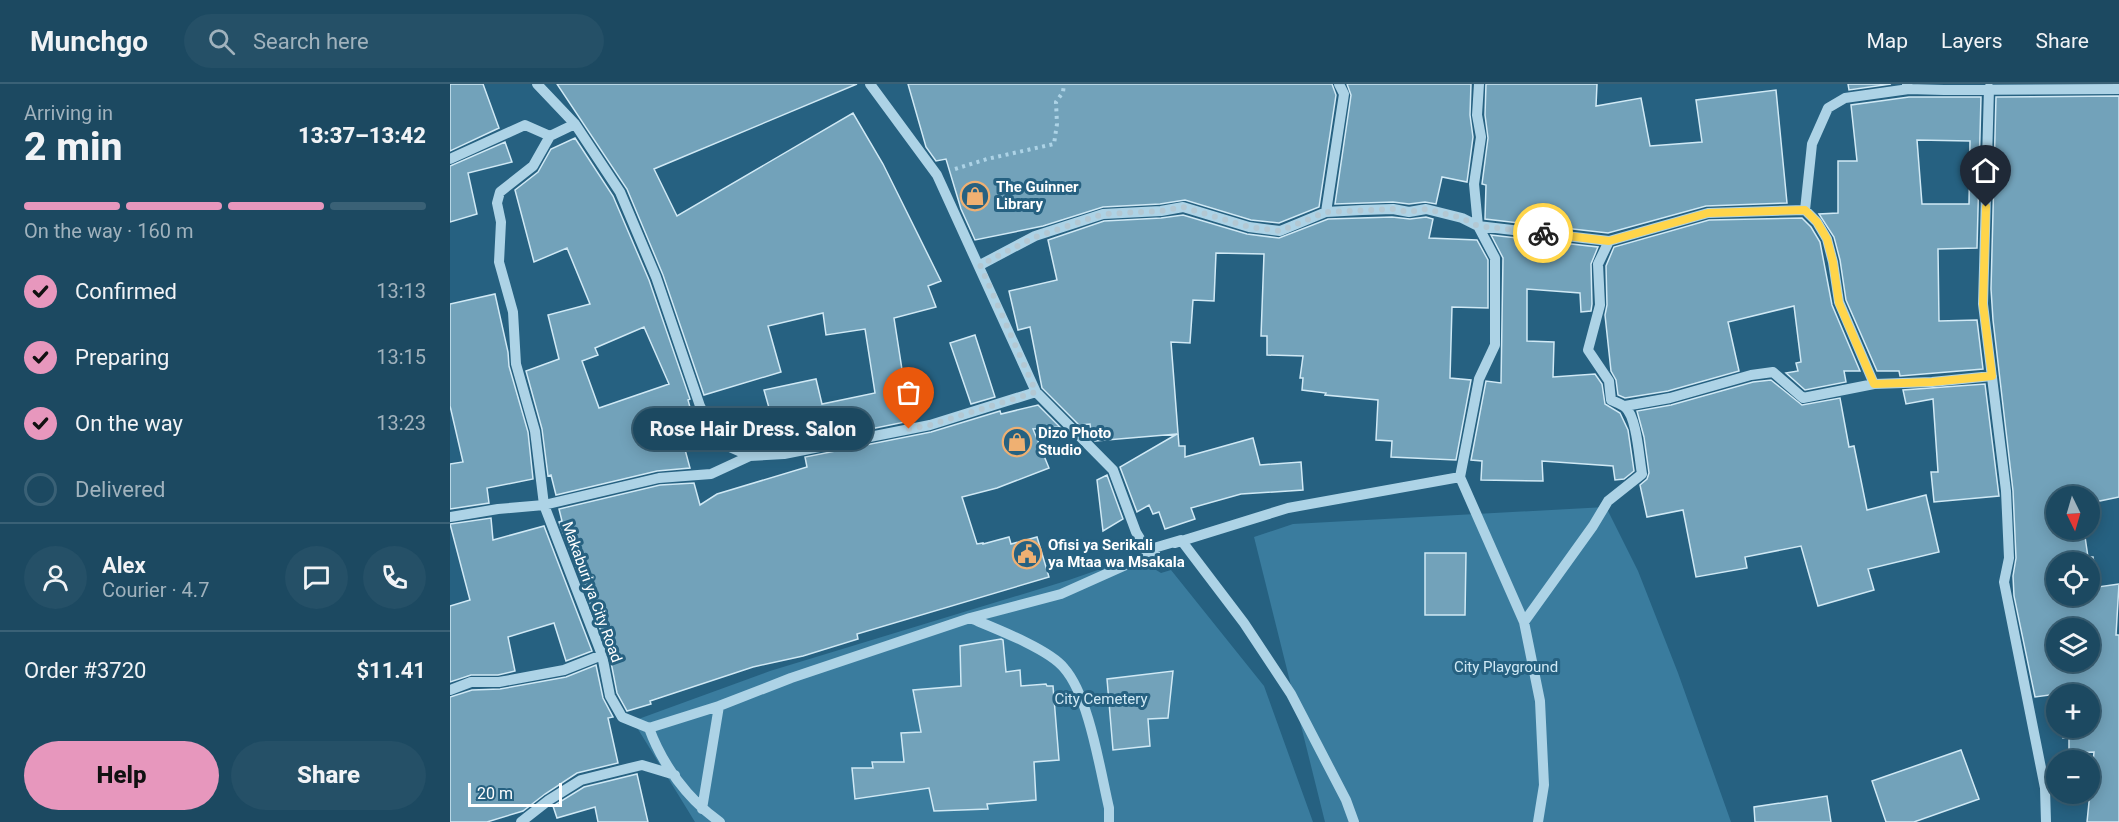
<!DOCTYPE html>
<meta charset="utf-8">
<style>
:root{--surface:#1c4961;--page:#255067;--text:#f1f3f6;--muted:#a0b2bd;--line:#3a6176;--accent:#e797bd}
body{margin:0;font-family:Roboto,sans-serif;background:var(--page);color:var(--text);height:100vh;display:flex;flex-direction:column;font-size:22px;white-space:nowrap}
*{box-sizing:border-box;margin:0}
p{font-size:20px;color:var(--muted)}
.icon{flex:none;width:33px;height:33px;fill:none;stroke:currentColor;stroke-width:2;stroke-linecap:round;stroke-linejoin:round}
.map{position:relative;flex:1;overflow:hidden}
.panel{display:flex;flex-direction:column;background:var(--surface);width:450px}
.panel>*{flex:none}
.needle{width:39px;rotate:175deg}
.fabs{position:absolute;left:1596px;top:402px;display:grid;gap:12px}
.fabs a{display:grid;place-items:center;width:54px;height:54px;border-radius:50%;background:var(--surface);box-shadow:0 3px 15px #0003,0 0 0 2px var(--line);font-size:30px}
.scale{position:absolute;left:18px;bottom:15px;width:94px;box-sizing:border-box;padding-left:6px;border:3px solid #fff;border-top:0;font-size:16px;line-height:21px;white-space:nowrap;color:#fff;-webkit-text-stroke:4px #266181;paint-order:stroke}
.pin{position:absolute;display:grid;place-items:center;width:51px;height:51px;color:#fff;margin:-62px -26px;border-radius:50% 50% 50% 0;rotate:-45deg;box-shadow:0 0 6px #0007}
.pin .icon{rotate:45deg}
.courier{position:absolute;display:grid;place-items:center;width:60px;height:60px;margin:-30px;border:4px solid #ffd54a;border-radius:50%;background:#fff;color:#222;box-shadow:0 2px 8px #0007}
.bubble{position:absolute;height:42px;border-radius:21px;background:var(--surface);box-shadow:0 3px 15px #0003,0 0 0 2px var(--line);font-size:20px;font-weight:800;line-height:42px;text-align:center}
.summary em{font-style:normal;font-weight:800}
.summary div{display:flex;flex-direction:column-reverse}
.summary{display:flex;align-items:center;justify-content:space-between;height:102px;padding:0 24px}
h1{font-size:39px;font-weight:800;line-height:45px}
.bar{display:grid;grid-template-columns:repeat(4,1fr);gap:9px 6px;align-content:center;height:72px;padding:0 24px}
.bar i{height:8px;border-radius:4px;background:var(--line)}
.bar .on{background:var(--accent)}
.bar p{grid-column:span 4}
.line{display:flex;align-items:center;gap:15px;padding:0 24px;border-top:2px solid var(--line)}
.line div{flex:1}
.round{display:grid;place-items:center;flex:none;width:63px;height:63px;border-radius:32px;background:var(--page)}
ol{padding:0 24px;list-style:none}
li{display:flex;align-items:center;gap:18px;height:66px}
li p{margin-inline-start:auto}
li .icon{padding:6px;border-radius:50%;background:var(--accent);color:#111;stroke-width:4}
li:last-child{color:var(--muted)}
li i{width:33px;height:33px;border:3px solid var(--line);border-radius:50%}
.button{display:flex;gap:12px;margin-top:auto;padding:12px 24px}
.button a{flex:1;height:69px;border-radius:36px;background:var(--accent);color:#111;font-size:24px;font-weight:800;line-height:69px;text-align:center}
.button a+a{background:var(--page);color:var(--text)}
header{display:flex;align-items:center;gap:36px;box-sizing:border-box;height:84px;padding:0 30px;background:var(--surface);border-bottom:2px solid var(--line)}
header strong{font-size:28px}
nav{display:flex;gap:33px;margin-inline-start:auto;font-size:21px}
.search{width:420px;height:54px;background:var(--page);display:flex;align-items:center;gap:15px;box-sizing:border-box;padding:0 21px;border-radius:33px;color:var(--muted);font-size:22px}
main{display:flex;flex:1;min-height:0}
.map>svg:first-child{display:block}
</style>
<header>
<strong>Munchgo</strong>
<div class="search"><svg class="icon" aria-label="search" viewBox="0 0 24 24"><circle cx="10" cy="10" r="6"/><path d="M15 15l6 6"/></svg>Search here</div>
<nav><a>Map</a><a>Layers</a><a>Share</a></nav>
</header>
<main>
<section class="panel">
<div class="summary"><div><h1>2 min</h1><p>Arriving in</p></div><em>13:37–13:42</em></div>
<div class="bar"><i class="on"></i><i class="on"></i><i class="on"></i><i></i><p>On the way · 160 m</p></div>
<ol>
<li><svg class="icon" aria-label="check" viewBox="0 0 24 24"><path d="M5 12l5 5 9-10"/></svg>Confirmed<p>13:13</p></li>
<li><svg class="icon" aria-label="check" viewBox="0 0 24 24"><path d="M5 12l5 5 9-10"/></svg>Preparing<p>13:15</p></li>
<li><svg class="icon" aria-label="check" viewBox="0 0 24 24"><path d="M5 12l5 5 9-10"/></svg>On the way<p>13:23</p></li>
<li><i></i>Delivered</li>
</ol>
<div class="line" style="height:108px"><a class="round"><svg class="icon" aria-label="person" viewBox="0 0 24 24"><circle cx="12" cy="8" r="4"/><path d="M4 21q1-7 8-7t8 7"/></svg></a><div><b>Alex</b><p>Courier · 4.7</p></div><a class="round"><svg class="icon" aria-label="chat" viewBox="0 0 24 24"><path d="M4 5h16v11H9l-5 4z"/></svg></a><a class="round"><svg class="icon" aria-label="phone" viewBox="0 0 24 24"><path d="M5 4h4l2 5-3 2q2 4 5 5l2-3 5 2v4C11 20 4 13 5 4z"/></svg></a></div>
<div class="line" style="height:78px"><div>Order #3720</div><b>$11.41</b></div>
<div class="button"><a>Help</a><a>Share</a></div>
</section>
<div class="map">
<svg width="1669" height="738" viewBox="0 0 1669 738">
<rect width="100%" height="100%" fill="#266181"/>
<path fill="#3a7c9e" d="M1156 423 1188 487 1228 589 1281 738H875L804 453 843 440Z
M685 473 711 489 721 486 814 602 863 738H245L183 637 320 587 619 496Z"/>
<path fill="#72a2ba" stroke="#d0e9f5" stroke-width="1.5" fill-rule="evenodd" d="M0 0H33L49 44 0 67Z
M107 0H407L204 85 227 132 403 29 433 80 491 197 478 202 486 223 444 234 460 337 352 359 346 331 323 338 314 306 366 295 372 320 425 309 415 245 376 251 373 229 318 242 331 288 254 311 213 191 177 105Z
M458 0H882L886 11 869 123 829 139 801 136 735 116 710 120 653 123 593 142 525 156 511 125 496 75 486 77 476 63Z
M897 0H1021L1020 31 1023 53 1017 98 992 93 986 120 975 118 959 120 943 118 885 120 901 11Z
M1036 0H1147L1146 22 1191 14 1200 62 1252 58 1246 16 1326 6 1337 119 1256 122 1158 149 1035 135 1036 101 1032 100 1038 54 1035 31Z
M1398 0H1441L1399 6Z
M1669 12V413L1640 419V412H1606V446H1634L1638 473H1643L1648 503 1669 500 1666 551H1669V738H1637L1644 668 1619 669V653L1613 654 1611 644H1640V610H1607L1585 613 1564 512 1563 492 1566 474 1563 407 1543 236 1541 205 1546 13ZM1606 478H1640V512H1606ZM1606 544H1640V578H1606Z
M1459 13H1531L1527 164 1488 165 1489 237 1527 236 1533 285 1450 292 1449 287H1427L1396 216 1390 176 1384 153 1369 130 1388 129V77H1407L1401 21ZM1467 56 1520 57 1519 120H1472Z
M125 54 163 112 199 196 240 315 238 316 241 327 226 332 240 384 207 387 106 411 101 391 98 392 92 345 76 287 109 275 98 231 140 220 117 164 84 178 65 106 88 88 101 65ZM194 243 219 300 149 324 132 277 148 271 145 264Z
M55 58 62 78 18 89 27 130 0 138V82Z
M733 131 797 150 829 154 878 135 942 133 960 135 976 133 983 135 979 154 1027 156 1038 176V224L1002 223 1000 294 1021 296 1006 376 941 373 942 357 926 356 928 316 875 311 876 309 852 306 853 294H850L853 272 817 271V252H811L814 170 766 169 764 217 743 216 740 259 721 258 729 362H735V373L803 354 810 381 851 378 853 406 791 410 741 424 745 435 715 445 709 428 703 430 699 421 687 428 670 383 727 350 645 357 642 354 640 340 629 341 592 304 580 243 568 246 559 207 607 196 598 156 654 137 711 134Z
M1352 134 1361 143 1370 158 1382 221 1410 287H1394L1396 298 1355 306 1336 289 1348 287 1346 279 1351 278 1344 222 1278 238 1289 287 1218 307 1175 314 1168 311 1166 296 1161 287 1155 231 1157 221 1156 182 1164 163 1259 136Z
M1041 151 1148 163 1141 180 1142 220 1141 227 1131 228 1130 209 1077 205V257L1104 258 1103 293 1145 290 1152 300 1155 320 1170 329 1178 346 1184 387 1174 395 1165 396 1163 382 1092 377 1093 397 1031 396 1032 377 1021 376 1036 297 1051 299 1053 174Z
M45 210 58 268 59 282 78 348 83 395 37 404 39 419 0 425V380L13 378 0 322V220Z
M525 251 545 313 521 320 500 259Z
M1321 296 1352 321 1390 314 1399 363 1404 362 1417 426 1476 411 1489 468 1418 485 1424 506 1368 522 1351 462 1295 473 1297 484 1246 493 1233 426 1197 433 1190 401 1197 395 1199 389 1194 353 1187 327 1221 321 1303 298Z
M1535 300 1549 412 1484 418 1481 388H1488L1483 315 1456 320 1453 306Z
M588 321 610 343 583 345 599 384 547 404 512 413 527 460 533 459V460L559 453 561 460 587 453 599 493 407 550 408 555 353 572 303 583 200 617 201 620 177 627 167 609 159 568 109 438 112 437 109 425 210 401 244 399 250 421 267 410 357 383 355 373 481 348 550 327 551 330Z
M657 391 673 435 653 447 647 396Z
M41 434 43 456 94 442 142 567 116 577 104 539 58 553 65 587 48 591H21L0 598V522L20 516 0 440Z
M975 469H1016L1015 531H975Z
M551 555 553 556 556 588 570 586 571 602 596 600 597 602H603L609 676 584 678 586 716 537 720 538 725 484 727 479 704 405 715 402 684H423L422 678H454L451 649 471 648 463 606 511 602 510 562Z
M146 581 153 614 163 633 158 634 168 679 127 689 95 710 73 727 37 738H0V613L22 606 50 605 116 593Z
M723 587 718 634 698 635 700 662 663 666 657 595Z
M1511 666 1529 715 1464 738H1436L1422 697Z
M187 690 198 738H148L145 723 107 734 103 722 134 703Z
M1377 712 1381 738H1305L1304 723Z"/>
<g fill="none" stroke-linecap="round" stroke-linejoin="round">
<path stroke="#add3e6" stroke-width="4" stroke-dasharray="3 4.5" stroke-linecap="butt" d="M505 85 537 75 604 60 607 40 606 18 613 8 614 0"/>
<path stroke="#add3e6" stroke-width="10" d="M87 0 125 40 170 108 206 193 250 322 268 358 300 372 334 370 480 341 586 308
M420 0 487 91 586 308 663 386 686 448 697 466 731 456 794 539 841 610 896 716 904 738
M1029 0 1027 31 1031 53 1024 100 1028 142 1045 174V261L1029 295 1010 393 1074 538 1090 617 1094 701 1088 738
M1457 0 1459 5 1494 6 1669 5
M1539 4 1533 220 1556 407 1559 474 1554 498 1595 704 1596 738
M100 52 83 82 50 108 47 119 51 138 49 178 63 228 66 280 85 347 94 421 152 571 160 612 172 633 199 644C212 680 238 716 270 738
M0 75 75 41 100 52 125 40
M1355 126 1367 138 1377 155 1383 178 1389 218 1424 300
M876 128 894 10 889 0
M530 181 585 152 653 130 711 127 733 123 799 143 830 147 876 128 912 126 943 125 959 128 976 125 1012 134 1028 142 1159 157 1258 129 1355 126 1362 60 1378 24 1395 14 1459 5
M1175 322 1220 314 1301 291 1323 288 1353 314 1424 300 1482 298 1542 292
M0 433 48 425 94 421 209 394 261 390 300 372
M725 459 838 424 1010 393
M520 534C544 544 599 565 614 584 639 612 650 686 659 724V738
M1074 538 1143 442 1158 417 1192 390C1189 374 1187 333 1175 323 1171 320 1165 318 1161 316L1159 297 1138 266 1150 221 1148 180 1159 157
M0 606 21 598H49L114 586 152 571
M199 644 269 622 341 594 520 534 611 510 705 468
M252 725 269 622
M71 738 99 716 131 696 192 681 225 691"/>
</g>
<g fill="none" stroke-linecap="round" stroke-linejoin="round">
<path stroke="#b3c8d3" stroke-width="6" stroke-dasharray="0 10.8" d="M459 345 480 341 586 308 530 181 585 153 653 130 711 127 733 123 799 143 830 147 876 128 943 125 959 128 976 125 1012 134 1028 142 1093 149"/>
<path stroke="#ffd54a" stroke-width="8" d="M1093 149 1159 157 1258 129 1355 126 1367 138 1377 155 1383 178 1389 219 1424 300 1482 298 1542 292 1533 220 1536 123"/>
</g>
<defs>
<g id="shop-ring" transform="scale(1.5)"><circle r="9.5" fill="#266181" stroke="#efb072" stroke-width="1.5"/><path d="M-5-2.5h2.3a2.7 3.5 0 0 1 5.4 0H5L5.5 6h-11ZM-1.5-2.5h3a1.5 2.3 0 0 0-3 0Z" fill="#efb072"/></g>
<g id="civic-ring" transform="scale(1.5)"><circle r="9.5" fill="#266181" stroke="#efb072" stroke-width="1.5"/><path d="M-.6-6.5H3V-4.5H.6V-3L4-1V1h2V6H-6V1h2V-1L-.6-3ZM-1.2 2.5V6h2.4V2.5Z" fill="#efb072"/></g>
</defs>
<g fill-rule="evenodd">
<use href="#shop-ring" x="525" y="112"/>
<use href="#shop-ring" x="567" y="358"/>
<use href="#civic-ring" x="577" y="470"/>
</g>
<g text-anchor="middle" stroke-width="6" stroke-linejoin="round" paint-order="stroke">
<g font-size="15" font-weight="bold" fill="#fff" stroke="#266181" text-anchor="start">
<text x="546" y="108">The Guinner<tspan x="546" dy="17">Library</tspan></text>
<text x="588" y="354">Dizo Photo<tspan x="588" dy="17">Studio</tspan></text>
<text x="598" y="466">Ofisi ya Serikali<tspan x="598" dy="17">ya Mtaa wa Msakala</tspan></text>
</g>
<g font-size="15" fill="#fff" stroke="#266181">
<text transform="translate(142 508) rotate(70)" y="5">Makaburi ya City Road</text>
</g>
<g font-size="15" fill="#d0e9f5" stroke="#266181">
<text x="1056" y="588">City Playground</text>
<text x="651" y="620">City Cemetery</text>
</g>
</g>
</svg>
<div class="fabs">
<a><svg class="needle" viewBox="-14 -14 28 28"><path d="M0-13l5 13h-10z" fill="#e53935"/><path d="M0 13l5-13h-10z" fill="#a0b2bd"/></svg></a>
<a><svg class="icon" aria-label="locate" viewBox="0 0 24 24"><circle cx="12" cy="12" r="6"/><path d="M12 2v4M12 18v4M2 12h4M18 12h4"/></svg></a>
<a><svg class="icon" aria-label="layers" viewBox="0 0 24 24"><path d="M12 4l9 5-9 5-9-5zM3 14l9 5 9-5"/></svg></a>
<a>+</a>
<a>−</a>
</div>
<div class="scale">20 m</div>
<div class="pin" style="left:459px;top:345px;background:#ea580c"><svg class="icon" aria-label="bag" viewBox="0 0 24 24"><path d="M5 8h14l-1 12H6zM9 8a3 3 0 0 1 6 0"/></svg></div>
<div class="pin" style="left:1536px;top:123px;background:#1f2937"><svg class="icon" aria-label="home" viewBox="0 0 24 24"><path d="M3 11l9-7 9 7M6 9v11h12V9"/></svg></div>
<div class="courier" style="left:1093px;top:149px"><svg class="icon" aria-label="bike" viewBox="0 0 24 24"><circle cx="6" cy="16" r="4"/><circle cx="18" cy="16" r="4"/><path d="M6 16l4-8h5l3 8M10 8l3 8H6M13 5h3"/></svg></div>
<div class="bubble" style="left:183px;top:324px;width:240px">Rose Hair Dress. Salon</div>
</div>
</main>
